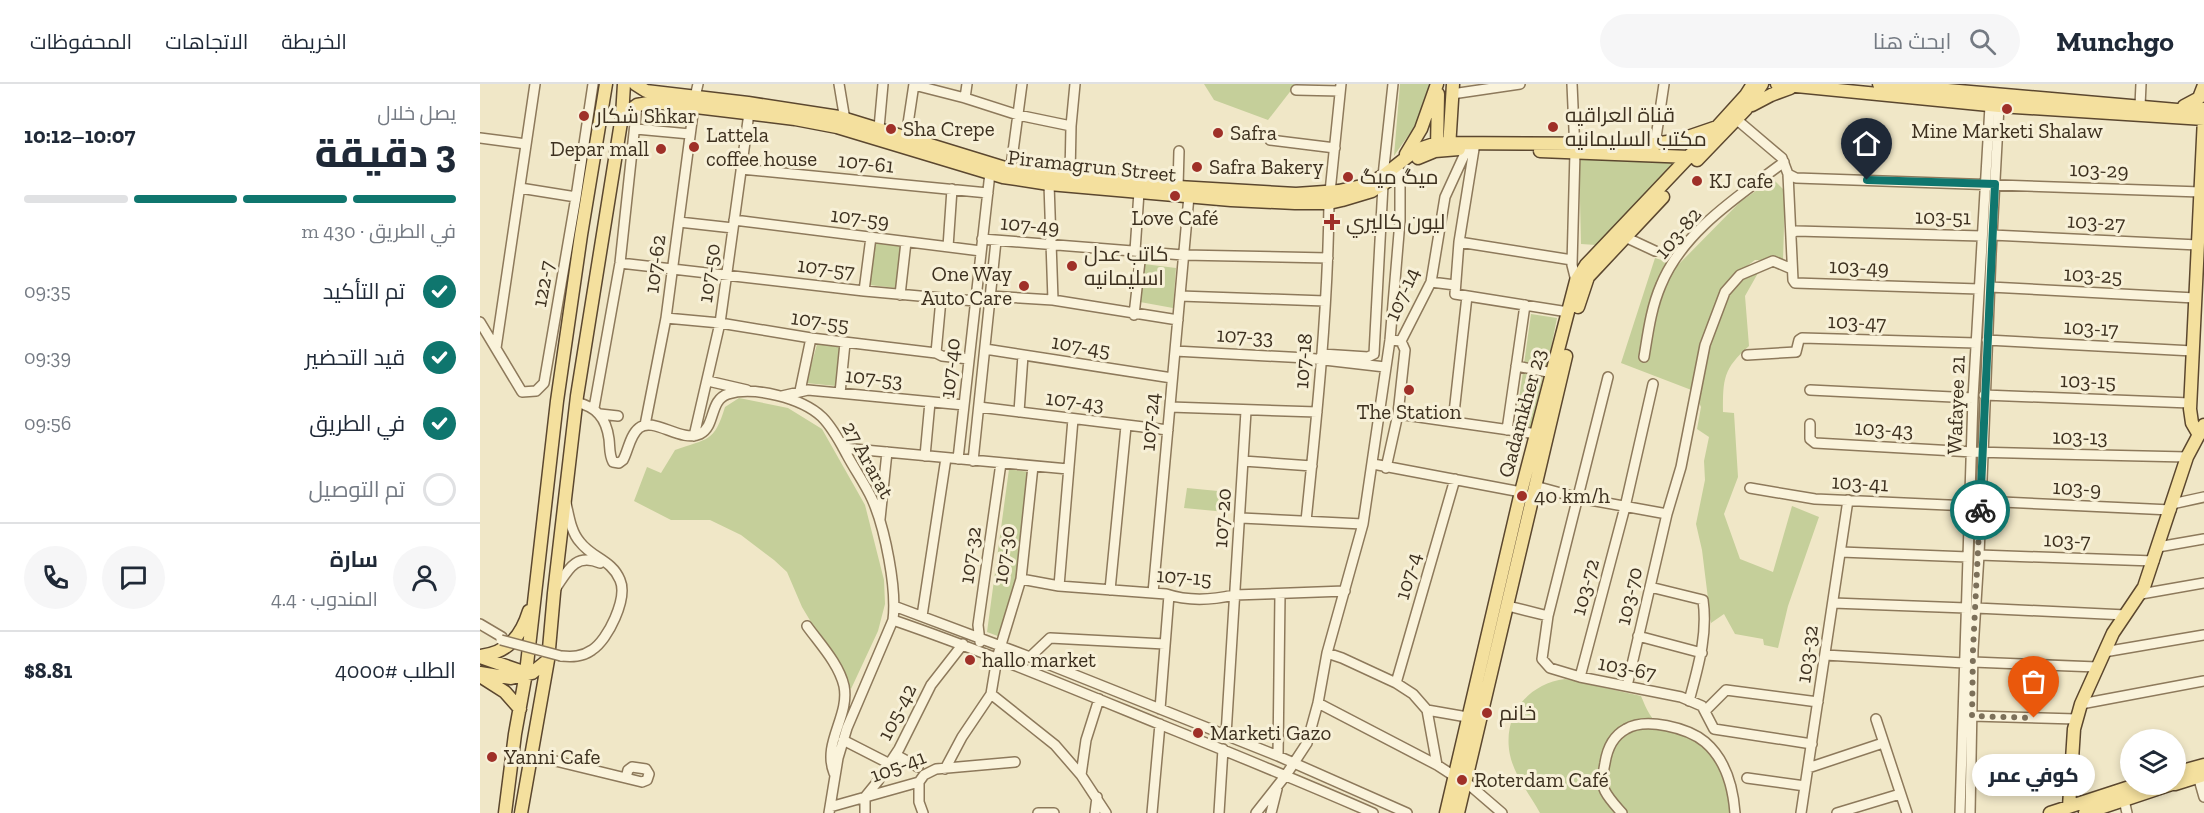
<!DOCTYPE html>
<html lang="ar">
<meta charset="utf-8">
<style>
:root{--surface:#fff;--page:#f6f6f7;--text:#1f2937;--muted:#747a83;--line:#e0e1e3;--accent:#0f766e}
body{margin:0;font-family:"Zilla Slab",Cairo,serif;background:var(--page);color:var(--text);direction:rtl;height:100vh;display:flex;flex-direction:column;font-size:22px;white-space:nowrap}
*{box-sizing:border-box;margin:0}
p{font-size:20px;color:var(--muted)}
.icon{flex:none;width:33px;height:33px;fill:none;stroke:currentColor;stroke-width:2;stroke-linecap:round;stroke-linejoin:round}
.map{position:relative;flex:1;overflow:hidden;direction:ltr}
.side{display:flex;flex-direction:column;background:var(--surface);width:480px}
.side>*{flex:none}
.tools{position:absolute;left:1640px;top:645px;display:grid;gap:12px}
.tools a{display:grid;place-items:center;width:66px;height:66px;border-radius:50%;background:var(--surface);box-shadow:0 3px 9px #0003;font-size:30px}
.pin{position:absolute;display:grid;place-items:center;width:51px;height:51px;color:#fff;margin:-62px -26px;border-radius:50% 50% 50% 0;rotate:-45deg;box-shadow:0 0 6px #0007}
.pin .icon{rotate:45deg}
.courier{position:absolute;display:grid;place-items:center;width:60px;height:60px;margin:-30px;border:4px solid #0f766e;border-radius:50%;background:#fff;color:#222;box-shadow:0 2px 8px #0007}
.bubble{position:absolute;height:42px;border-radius:21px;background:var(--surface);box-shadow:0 3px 9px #0003;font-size:20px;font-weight:800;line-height:42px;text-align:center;direction:rtl}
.headline em{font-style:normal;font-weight:800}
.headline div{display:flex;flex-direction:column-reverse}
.headline{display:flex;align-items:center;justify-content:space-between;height:102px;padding:0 24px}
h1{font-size:39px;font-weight:800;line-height:45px}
.bar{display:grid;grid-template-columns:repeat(4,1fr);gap:9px 6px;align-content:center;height:72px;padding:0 24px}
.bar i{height:8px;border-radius:4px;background:var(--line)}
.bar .active{background:var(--accent)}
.bar p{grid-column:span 4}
.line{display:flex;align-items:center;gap:15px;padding:0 24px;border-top:2px solid var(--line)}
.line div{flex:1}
.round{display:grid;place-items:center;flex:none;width:63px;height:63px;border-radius:32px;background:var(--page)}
ol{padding:0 24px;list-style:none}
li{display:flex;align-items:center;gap:18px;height:66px}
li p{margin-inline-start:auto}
li .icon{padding:6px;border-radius:50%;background:var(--accent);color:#fff;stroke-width:4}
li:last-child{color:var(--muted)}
li i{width:33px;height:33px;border:3px solid var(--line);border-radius:50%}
header{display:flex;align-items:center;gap:36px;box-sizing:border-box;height:84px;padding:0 30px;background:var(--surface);border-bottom:2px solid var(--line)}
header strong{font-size:28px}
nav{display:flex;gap:33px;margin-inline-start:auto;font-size:21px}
.search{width:420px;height:54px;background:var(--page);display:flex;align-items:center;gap:15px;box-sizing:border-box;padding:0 21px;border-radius:33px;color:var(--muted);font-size:22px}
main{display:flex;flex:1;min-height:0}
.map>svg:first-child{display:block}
</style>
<header>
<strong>Munchgo</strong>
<div class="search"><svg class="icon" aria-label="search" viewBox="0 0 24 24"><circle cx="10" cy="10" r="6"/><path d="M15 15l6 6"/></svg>ابحث هنا</div>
<nav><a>الخريطة</a><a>الاتجاهات</a><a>المحفوظات</a></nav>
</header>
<main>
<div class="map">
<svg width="1724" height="729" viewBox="0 0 1724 729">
<rect width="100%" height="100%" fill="#f0e7c7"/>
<path fill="#c5cf9a" d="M724 0H816L788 36 734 16Z
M920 0H951C948 28 929 50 914 72Z
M1099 72 1195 77 1116 161 1101 160Z
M1293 95 1305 107 1303 177 1275 176 1255 191 1278 189 1265 212 1269 262C1243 285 1243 295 1243 328L1254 329 1258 393 1244 430 1260 475 1293 488 1312 422 1339 433 1308 522 1298 564 1284 561 1283 555 1255 550 1244 530 1231 539 1222 466 1216 440 1225 396 1224 377 1229 353 1217 345 1221 323 1214 307 1141 279 1175 174 1198 181 1260 118Z
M394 157 422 160 417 204 389 201Z
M664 180 696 184 693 224 660 218Z
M1051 230 1077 234 1067 284 1044 280Z
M338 257 361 261 356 302 326 299Z
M1043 288 1063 292 1051 345 1035 342Z
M259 314 308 324 342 345 385 421 404 496 405 520 398 547 371 605 322 523 307 488 294 476 261 451 230 436H191L154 417 167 383 181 389 195 366C228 354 234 359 245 323Z
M529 385 548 388 538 499 523 554 507 548Z
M707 404 748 408 746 428 704 424Z
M1085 595 1161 612C1166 624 1172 639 1185 645 1193 649 1202 650 1211 655 1238 670 1248 699 1250 729H1060C1050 711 1034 691 1030 671 1022 632 1047 600 1085 595Z"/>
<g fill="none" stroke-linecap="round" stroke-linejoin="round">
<g stroke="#8d795b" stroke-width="12">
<path id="minor" d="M359 0 365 36
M1092 0 1095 68 1092 181 1096 197
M434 1 485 14 538 31 591 42
M816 6 860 7
M972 10 1040 0
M215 13 218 0
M485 14 487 0
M1660 22 1661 0
M1256 35 1302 74 1308 90 1316 94 1721 108
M399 44 403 0
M156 45 210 50
M426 53 434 0
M0 54 46 60
M790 56 855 64
M1175 60 1184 0
M994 65 979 158 975 210 1088 228
M261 85 508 109
M530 90 542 0
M1308 90 1313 196 1315 199 1499 205
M590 92 591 42 595 0
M903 92 913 0
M569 100 573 216
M698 103 699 67
M40 104 96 113
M850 108 861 0
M254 136 501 167
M199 138 253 144
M1311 150 1316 147 1502 152
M1512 151 1718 161
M1145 153 1175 167
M502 155 703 171 848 174
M979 158 1092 176
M468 163 472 105
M655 167 659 108
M140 179 384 207 495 217
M951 198 975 201
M1510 203 1715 214
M384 207 391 153
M420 211 426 158
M510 212 573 216 698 236
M700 212 845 217
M654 231 661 168
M186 234 240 239 331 254 456 269 462 272 489 275
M0 238 42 308 56 307 64 299 96 113 113 0
M910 256 921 257 951 198 965 113 987 65
M1507 256 1713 267
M16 264 55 0
M505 265 692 294
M695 267 827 274 905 283
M456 269 461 215
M842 270 888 273 894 270 903 101
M1267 271 1316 268 1319 256 1322 254 1496 259
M1164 273C1168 249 1171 224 1181 201 1203 147 1259 112 1304 78
M1036 282 1073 289
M1128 293 1068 532 1062 575 1070 584 1100 593 1201 613 1222 622 1234 645 1332 660
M228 297 267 306
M1330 306 1493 314
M320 307 331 254
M360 309 365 259
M1504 311 1710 319
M302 312 328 306 484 321
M96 318C116 323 126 333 129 355 130 363 129 371 133 378L139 379 143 376C148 367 150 351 159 344 173 332 201 359 220 350 236 342 229 316 248 310 274 302 322 314 342 333 353 344 360 358 367 371 375 386 385 400 392 415 405 444 417 505 413 536L367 644 358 674 349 729
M499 323 688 346
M690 323 837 328
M114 324 140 179 157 21
M539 328 543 271
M120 330 138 332
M918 330 1057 350
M973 338 987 212
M1330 340V355L1335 359 1493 368 1707 373
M165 341 186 234 214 22
M1027 346 1045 221
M214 352 240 239 269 29
M363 364 588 385
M445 372 450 318
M478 375 510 89
M493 377 516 157
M763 377 832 382
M893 380 1041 408
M906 384 918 330 925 266 921 257
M1055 402 1099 414 1187 430
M1270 404 1335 415 1490 422
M1501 417 1691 426
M1692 420 1724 413
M761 434 883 440
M400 435 407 368
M826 437C837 331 848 225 849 119
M1678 463 1724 455
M1361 468 1488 473
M1499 471 1674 477
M541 495 579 502 686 510C707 517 732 516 754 511L865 507
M579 502 593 335
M1170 503 1223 516C1228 551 1218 583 1209 617
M76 504C88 486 95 469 120 479
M630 506 646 342
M673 509 709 112
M1661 510 1724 499
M1353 519 1486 524
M414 522 550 573 798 672 927 729
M1028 522 1068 532
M1496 524 1646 531
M442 532 466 374
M413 536C503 567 591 604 679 640 751 669 822 698 893 729
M0 540 22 553
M327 542C340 560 359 580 364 602 370 632 342 659 354 689
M1158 552 1222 569
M500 558 498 541 521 379
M1624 568 1724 551
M847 569 862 574 916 599 933 610 947 626 987 633
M1345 571 1484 579
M81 572C92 573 102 573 112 566 128 556 148 514 140 496 132 476 112 474 100 458 91 448 89 432 86 419
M550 573 570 554 685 560
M1493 578 1617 583
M1100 593 1145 423 1173 300
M916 599 975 395
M1147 602 1187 430 1201 383 1225 261 1245 208 1260 191 1293 177 1312 185
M511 610 575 661 601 691 626 729
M838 619 957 681 974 692
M1601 620 1724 597
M680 625 689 511
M947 626 957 681
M1225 627 1246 606 1338 618
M1492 632 1596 635
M1396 635 1427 729
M746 651 766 327
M363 656 410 680
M51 671 162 698 167 696 169 690 166 685 152 683 148 686 146 694
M416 671 438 683
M798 672 800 510
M1328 684 1403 659
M465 685 482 653 511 610 517 574 541 495 553 382
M601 691 606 656 619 615
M1718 692 1724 713
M1267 694 1325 702
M439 698V718L443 729
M986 698 1022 729
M385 713 398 697 419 665 451 601 483 560
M385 713V729
M1644 716 1647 729
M350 723 439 698 444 691 456 685 535 678
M558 729H574
M615 729 617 713
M672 729 680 640
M739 729 743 665
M776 729 806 691 827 659 838 619 847 569 883 440 910 256 920 137V88
M791 729 797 705
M1142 729C1136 722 1129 715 1125 707 1121 699 1123 688 1125 679 1127 666 1133 652 1146 645 1166 633 1208 644 1225 658 1246 676 1253 702 1255 729
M1321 729 1368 416
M1357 729 1420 710
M1480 729 1493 314 1510 22
M1490 729 1493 566 1499 471 1511 170 1519 22"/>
</g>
<g stroke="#5b472f" stroke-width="15">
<path id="major" d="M155 0 166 7 268 19 359 33 525 84 551 88 698 103 816 110 859 107 886 101 903 92 936 66 957 59 1175 60 1199 56 1237 43
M1297 0 1519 22 1724 35
M1399 0 1697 26 1724 25
M1272 21 1291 11 1310 4
M1704 22 1719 14 1724 1
M142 32 157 21 174 18 315 35 357 43 523 93 569 100 751 116 815 119H849L862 116 892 107 908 97
M969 64 973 0
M957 65 958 10
M1060 67 1210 73 1221 72
M926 70 941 45 957 0
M938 74 955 67 979 65
M1217 76 1266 25 1282 0
M1098 223 1108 193 1183 113
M1719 351 1712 339 1710 325 1724 34
M0 572C27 569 41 553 49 527
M0 573 46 589
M0 589 31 594 52 589 68 576
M0 592 25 608 40 625
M1695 689 1724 681
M1695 700 1724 691
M1589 723 1594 645 1601 620 1633 549 1664 503 1707 373 1724 341
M25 729 35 650 46 589 77 317 101 151 126 0
M41 729 68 576 74 509 97 312 142 32 144 0
M966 729 1041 408 1096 197 1106 181 1237 43 1266 11 1273 0
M978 729 1086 272
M1570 729 1659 700
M1605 729 1692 700"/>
</g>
<use href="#minor" stroke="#faf3db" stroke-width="9"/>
<use href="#major" stroke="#f4e09e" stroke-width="12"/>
<g stroke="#8d795b" stroke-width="12" stroke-linecap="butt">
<path id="minor-bridge" d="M21 556 81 572"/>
</g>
<use href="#minor-bridge" stroke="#faf3db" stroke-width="9"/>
</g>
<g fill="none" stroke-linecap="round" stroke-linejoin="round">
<path stroke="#7c705a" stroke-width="6" stroke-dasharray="0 10.8" d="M1500 426 1493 566 1492 632 1554 634"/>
<path stroke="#0f766e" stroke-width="8" d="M1387 96 1515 100 1500 426"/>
</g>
<g fill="#9f3028" stroke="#f7f0d7" stroke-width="2">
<circle cx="1527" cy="25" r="6"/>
<circle cx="104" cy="32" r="6"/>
<circle cx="1073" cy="43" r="6"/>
<circle cx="411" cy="45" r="6"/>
<circle cx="738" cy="49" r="6"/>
<circle cx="214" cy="63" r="6"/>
<circle cx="181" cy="65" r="6"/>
<circle cx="717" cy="83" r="6"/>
<circle cx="868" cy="93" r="6"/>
<circle cx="1217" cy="97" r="6"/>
<circle cx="695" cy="112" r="6"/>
<path d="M849 129h6v6h6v6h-6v6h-6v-6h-6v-6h6z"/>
<circle cx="592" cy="182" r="6"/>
<circle cx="544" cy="202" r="6"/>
<circle cx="929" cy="306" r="6"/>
<circle cx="1042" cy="412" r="6"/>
<circle cx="490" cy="576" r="6"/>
<circle cx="1007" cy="629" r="6"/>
<circle cx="718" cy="649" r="6"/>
<circle cx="12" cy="673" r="6"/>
<circle cx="982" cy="696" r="6"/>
</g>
<g text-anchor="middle" stroke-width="6" stroke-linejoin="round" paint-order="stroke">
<g font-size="21" fill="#3d301f" stroke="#f7f0d7" text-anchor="start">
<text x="1085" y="38">قناة العراقيه<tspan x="1085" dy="24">مكتب السليمانيه</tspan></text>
<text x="116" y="39">شکار Shkar</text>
<text x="423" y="52">Sha Crepe</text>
<text x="1527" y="54" text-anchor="middle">Mine Marketi Shalaw</text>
<text x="750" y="56">Safra</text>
<text x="226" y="58">Lattela<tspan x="226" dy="24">coffee house</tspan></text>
<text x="169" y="72" text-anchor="end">Depar mall</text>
<text x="729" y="90">Safra Bakery</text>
<text x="880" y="100">میگ میگ</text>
<text x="1229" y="104">KJ cafe</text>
<text x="695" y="141" text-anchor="middle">Love Café</text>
<text x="866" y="145">ليون كاليري</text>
<text x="604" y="177">كاتب عدل<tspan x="604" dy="24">اسليمانيه</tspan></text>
<text x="532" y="197" text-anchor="end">One Way<tspan x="532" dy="24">Auto Care</tspan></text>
<text x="929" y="335" text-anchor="middle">The Station</text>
<text x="1054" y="419">40 km/h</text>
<text x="502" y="583">hallo market</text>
<text x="1019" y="636">خانم</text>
<text x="730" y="656">Marketi Gazo</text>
<text x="24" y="680">Yanni Cafe</text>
<text x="994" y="703">Roterdam Café</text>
</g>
<g font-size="21" fill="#3d301f" stroke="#f7f0d7">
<text transform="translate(386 79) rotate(6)" y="7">107-61</text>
<text transform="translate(612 82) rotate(6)" y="7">Piramagrun Street</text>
<text transform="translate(1619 86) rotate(2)" y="7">103-29</text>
<text transform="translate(1463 133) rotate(1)" y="7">103-51</text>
<text transform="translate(380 134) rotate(7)" y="7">107-59</text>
<text transform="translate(1616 138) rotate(3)" y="7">103-27</text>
<text transform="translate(550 141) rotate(5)" y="7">107-49</text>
<text transform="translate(1198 149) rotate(-50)" y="7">103-82</text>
<text transform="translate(175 180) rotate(-83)" y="7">107-62</text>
<text transform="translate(1379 183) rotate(2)" y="7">103-49</text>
<text transform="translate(346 184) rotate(7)" y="7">107-57</text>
<text transform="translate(229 189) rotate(-82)" y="7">107-50</text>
<text transform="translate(1613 191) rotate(3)" y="7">103-25</text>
<text transform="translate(63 200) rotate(-80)" y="7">122-7</text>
<text transform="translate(922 210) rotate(-66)" y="7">107-14</text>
<text transform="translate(340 237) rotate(8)" y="7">107-55</text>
<text transform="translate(1377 238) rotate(2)" y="7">103-47</text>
<text transform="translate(1611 244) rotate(3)" y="7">103-17</text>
<text transform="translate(765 252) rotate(3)" y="7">107-33</text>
<text transform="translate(601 262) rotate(9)" y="7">107-45</text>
<text transform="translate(823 277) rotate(-86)" y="7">107-18</text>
<text transform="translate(470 284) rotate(-84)" y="7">107-40</text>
<text transform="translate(394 294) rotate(6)" y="7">107-53</text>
<text transform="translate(1608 297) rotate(2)" y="7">103-15</text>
<text transform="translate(595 317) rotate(7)" y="7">107-43</text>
<text transform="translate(1476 321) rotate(-88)" y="7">Wafayee 21</text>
<text transform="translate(1042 329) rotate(-75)" y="7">Qadamkher 23</text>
<text transform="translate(670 338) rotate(-85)" y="7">107-24</text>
<text transform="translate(1404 345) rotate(3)" y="7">103-43</text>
<text transform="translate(1600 353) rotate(1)" y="7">103-13</text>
<text transform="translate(388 376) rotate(61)" y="7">27 Ararat</text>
<text transform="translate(1380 399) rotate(3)" y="7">103-41</text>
<text transform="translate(1597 404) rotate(3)" y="7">103-9</text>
<text transform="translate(742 434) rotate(-86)" y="7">107-20</text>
<text transform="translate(1587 456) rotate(2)" y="7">103-7</text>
<text transform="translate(490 471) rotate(-82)" y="7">107-32</text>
<text transform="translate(524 471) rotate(-82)" y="7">107-30</text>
<text transform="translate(928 492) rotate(-74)" y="7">107-4</text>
<text transform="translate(704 493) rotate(4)" y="7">107-15</text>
<text transform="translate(1105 503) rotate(-75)" y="7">103-72</text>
<text transform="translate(1149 512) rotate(-77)" y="7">103-70</text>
<text transform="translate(1327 570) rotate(-82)" y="7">103-32</text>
<text transform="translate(1147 584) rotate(11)" y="7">103-67</text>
<text transform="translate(417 628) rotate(-63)" y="7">105-42</text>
<text transform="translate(418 682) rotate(-21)" y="7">105-41</text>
</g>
</g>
</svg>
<div class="tools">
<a><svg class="icon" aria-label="layers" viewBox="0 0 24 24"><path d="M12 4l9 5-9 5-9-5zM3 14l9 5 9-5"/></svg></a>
</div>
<div class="pin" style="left:1554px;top:634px;background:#ea580c"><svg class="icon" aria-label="bag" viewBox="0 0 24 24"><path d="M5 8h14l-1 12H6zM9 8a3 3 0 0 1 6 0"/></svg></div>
<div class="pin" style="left:1387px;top:96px;background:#1f2937"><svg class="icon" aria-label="home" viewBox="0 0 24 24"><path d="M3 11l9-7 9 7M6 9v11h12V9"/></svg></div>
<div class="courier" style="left:1500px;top:426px"><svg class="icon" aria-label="bike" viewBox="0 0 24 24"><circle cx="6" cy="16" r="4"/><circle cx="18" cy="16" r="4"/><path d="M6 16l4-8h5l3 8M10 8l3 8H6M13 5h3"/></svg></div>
<div class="bubble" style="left:1492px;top:670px;width:123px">كوفي عمر</div>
</div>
<section class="side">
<div class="headline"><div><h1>3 دقيقة</h1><p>يصل خلال</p></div><em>10:07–10:12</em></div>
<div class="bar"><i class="active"></i><i class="active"></i><i class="active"></i><i></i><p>في الطريق · 430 m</p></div>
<ol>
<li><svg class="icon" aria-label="check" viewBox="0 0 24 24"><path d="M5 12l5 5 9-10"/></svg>تم التأكيد<p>09:35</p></li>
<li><svg class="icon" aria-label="check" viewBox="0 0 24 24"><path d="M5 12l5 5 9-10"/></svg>قيد التحضير<p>09:39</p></li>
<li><svg class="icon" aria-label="check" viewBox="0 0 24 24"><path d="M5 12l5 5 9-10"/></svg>في الطريق<p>09:56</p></li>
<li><i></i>تم التوصيل</li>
</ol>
<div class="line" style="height:108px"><a class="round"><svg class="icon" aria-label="person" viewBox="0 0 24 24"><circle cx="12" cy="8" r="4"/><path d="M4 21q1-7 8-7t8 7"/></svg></a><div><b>سارة</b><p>المندوب · 4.4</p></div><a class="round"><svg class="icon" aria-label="chat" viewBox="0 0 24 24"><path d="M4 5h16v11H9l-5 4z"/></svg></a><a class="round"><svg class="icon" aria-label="phone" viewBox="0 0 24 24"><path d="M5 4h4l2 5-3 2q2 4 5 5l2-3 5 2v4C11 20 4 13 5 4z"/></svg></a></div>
<div class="line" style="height:78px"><div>الطلب #4000</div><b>$8.81</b></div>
</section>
</main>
